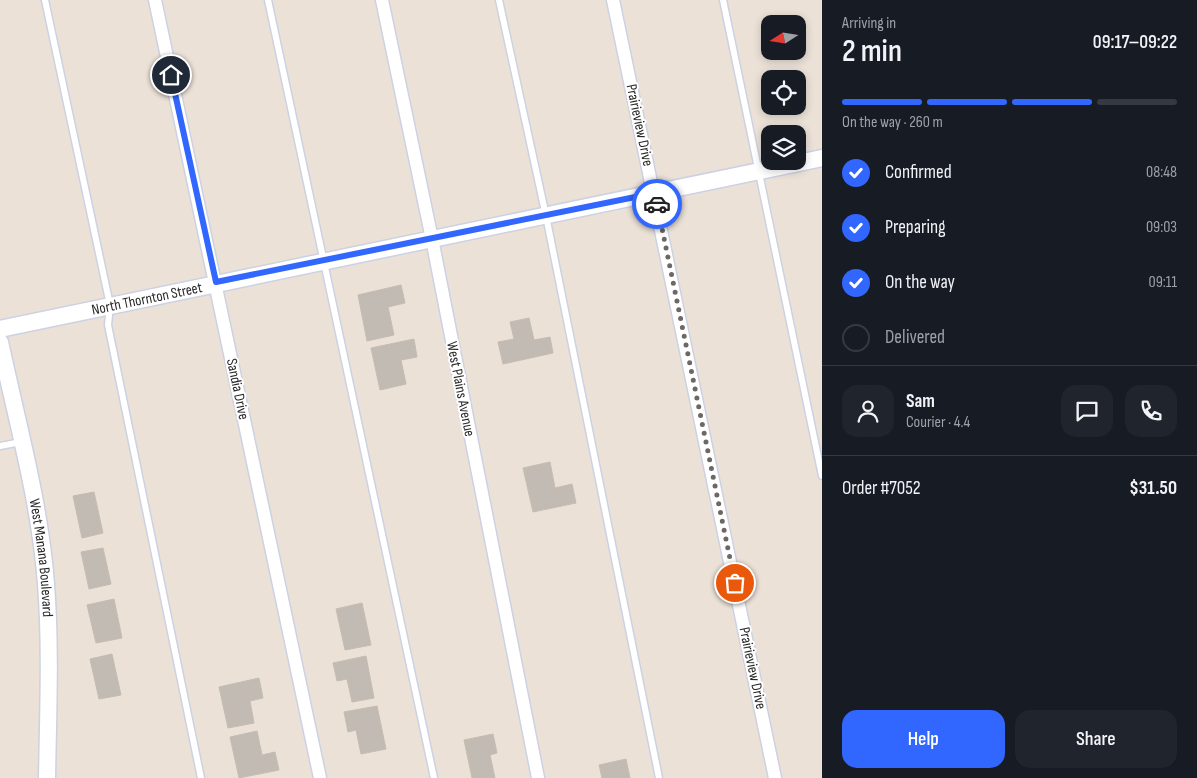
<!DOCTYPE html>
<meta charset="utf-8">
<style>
:root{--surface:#171b24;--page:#20242c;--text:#f1f3f6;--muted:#9ea1a6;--line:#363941;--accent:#3166ff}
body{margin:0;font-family:"Sofia Sans Condensed",sans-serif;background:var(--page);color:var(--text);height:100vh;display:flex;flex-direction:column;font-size:19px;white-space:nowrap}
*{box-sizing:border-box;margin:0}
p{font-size:16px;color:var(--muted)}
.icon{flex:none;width:28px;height:28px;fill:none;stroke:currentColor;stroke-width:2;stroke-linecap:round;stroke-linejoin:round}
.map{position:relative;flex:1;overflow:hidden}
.panel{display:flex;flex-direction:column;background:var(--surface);width:375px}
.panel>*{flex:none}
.needle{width:32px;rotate:258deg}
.controls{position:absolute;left:761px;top:15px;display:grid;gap:10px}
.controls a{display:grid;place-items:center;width:45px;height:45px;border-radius:10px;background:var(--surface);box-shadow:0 2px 8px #0003;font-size:25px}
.pin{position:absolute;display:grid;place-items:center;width:42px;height:42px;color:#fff;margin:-21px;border:2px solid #fff;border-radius:50%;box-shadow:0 1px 5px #0007}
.courier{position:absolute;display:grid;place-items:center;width:50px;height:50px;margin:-25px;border:4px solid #3166ff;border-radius:50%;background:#fff;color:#222;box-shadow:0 1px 6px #0007}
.overview em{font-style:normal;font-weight:600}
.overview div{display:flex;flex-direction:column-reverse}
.overview{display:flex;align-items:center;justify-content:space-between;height:85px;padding:0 20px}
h1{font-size:32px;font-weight:600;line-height:38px}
.bar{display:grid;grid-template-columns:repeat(4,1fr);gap:8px 5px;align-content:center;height:60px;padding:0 20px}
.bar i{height:6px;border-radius:4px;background:var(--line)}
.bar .on{background:var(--accent)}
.bar p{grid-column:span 4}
.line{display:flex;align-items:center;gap:12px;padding:0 20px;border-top:1px solid var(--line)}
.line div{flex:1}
.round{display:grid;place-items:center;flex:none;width:52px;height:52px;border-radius:15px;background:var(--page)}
ol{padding:0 20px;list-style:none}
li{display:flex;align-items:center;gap:15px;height:55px}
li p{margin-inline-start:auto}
li .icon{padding:5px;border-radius:50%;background:var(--accent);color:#fff;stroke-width:4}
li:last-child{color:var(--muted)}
li i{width:28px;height:28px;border:2px solid var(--line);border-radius:50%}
.action{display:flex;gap:10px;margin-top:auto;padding:10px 20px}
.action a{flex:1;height:58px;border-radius:15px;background:var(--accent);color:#fff;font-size:20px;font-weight:600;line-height:58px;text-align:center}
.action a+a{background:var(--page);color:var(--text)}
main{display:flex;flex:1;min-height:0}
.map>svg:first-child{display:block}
</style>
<main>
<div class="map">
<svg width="822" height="778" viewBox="0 0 822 778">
<rect width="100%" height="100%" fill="#ebe1d7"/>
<path fill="#c2bbb4" stroke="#c6bdb1" d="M401 285 405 303 388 307 394 335 367 341 358 295Z
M529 318 534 340 550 337 553 353 503 364 498 342 514 339 510 322Z
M414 339 417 357 401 360 406 384 380 390 371 348Z
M550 462 555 488 572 484 576 503 533 512 523 468Z
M94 492 103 533 82 538 73 496Z
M103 548 111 584 89 589 81 552Z
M114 599 122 638 96 643 87 605Z
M362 603 371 645 345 650 336 609Z
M112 654 121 695 99 699 90 659Z
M366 656 374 698 352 702 347 679 337 681 333 663Z
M259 678 263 698 250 701 254 723 228 728 219 687Z
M377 706 386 749 361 754 356 730 348 732 344 712Z
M257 731 262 755 275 752 279 770 239 778 230 737Z
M493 734 497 753 490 755 495 778H472L464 740Z
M626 759 630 778H602L599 765Z"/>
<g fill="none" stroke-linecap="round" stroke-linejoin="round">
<g stroke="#ccd2e2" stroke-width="9">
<path id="service" d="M45 0 110 305 108 325 201 778
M268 0 434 778
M499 0 546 216 659 778
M723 0 822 476
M0 446 21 442"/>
</g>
<g stroke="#ccd2e2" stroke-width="15">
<path id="minor" d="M155 0 320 778
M382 0 432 239 538 778
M613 0 775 778"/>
</g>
<g stroke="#ccd2e2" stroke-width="19">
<g id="tertiary">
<path id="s1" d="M0 329 822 158"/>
<path id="s2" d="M0 342C17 422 40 503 46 584 51 649 48 714 47 778"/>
</g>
</g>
<use href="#service" stroke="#fff" stroke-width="6"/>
<use href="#minor" stroke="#fff" stroke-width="12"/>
<use href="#tertiary" stroke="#fff" stroke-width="16"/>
</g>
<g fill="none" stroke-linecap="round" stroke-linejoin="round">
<path stroke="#6c6865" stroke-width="5" stroke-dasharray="0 9" d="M657 204 735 583"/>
<path stroke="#3166ff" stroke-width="6" d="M171 75 216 282 655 193 657 204"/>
</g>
<g text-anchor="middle" stroke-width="4" stroke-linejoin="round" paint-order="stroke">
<g font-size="15" fill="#272727" stroke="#fff">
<text transform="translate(640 125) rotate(78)" y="5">Prairieview Drive</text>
<text dy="5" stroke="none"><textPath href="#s1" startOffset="150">North Thornton Street</textPath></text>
<text transform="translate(238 389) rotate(78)" y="5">Sandia Drive</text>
<text transform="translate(461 389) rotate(79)" y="5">West Plains Avenue</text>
<text dy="5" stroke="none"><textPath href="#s2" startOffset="220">West Manana Boulevard</textPath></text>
<text transform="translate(753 668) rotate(78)" y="5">Prairieview Drive</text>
</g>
</g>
</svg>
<div class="controls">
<a><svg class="needle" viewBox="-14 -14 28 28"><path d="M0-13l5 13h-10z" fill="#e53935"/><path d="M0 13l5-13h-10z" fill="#9ea1a6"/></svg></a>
<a><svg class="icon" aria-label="locate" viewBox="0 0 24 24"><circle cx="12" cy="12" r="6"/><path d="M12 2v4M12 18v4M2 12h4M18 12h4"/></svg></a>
<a><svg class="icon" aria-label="layers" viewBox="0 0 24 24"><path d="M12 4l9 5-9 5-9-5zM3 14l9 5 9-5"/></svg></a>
</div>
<div class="pin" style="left:735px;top:583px;background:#ea580c"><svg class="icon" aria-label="bag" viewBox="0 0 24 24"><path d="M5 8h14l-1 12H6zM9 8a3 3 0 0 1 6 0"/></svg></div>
<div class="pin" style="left:171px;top:75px;background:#1f2937"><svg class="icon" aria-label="home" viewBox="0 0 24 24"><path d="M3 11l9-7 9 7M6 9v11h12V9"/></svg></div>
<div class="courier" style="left:657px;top:204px"><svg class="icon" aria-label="car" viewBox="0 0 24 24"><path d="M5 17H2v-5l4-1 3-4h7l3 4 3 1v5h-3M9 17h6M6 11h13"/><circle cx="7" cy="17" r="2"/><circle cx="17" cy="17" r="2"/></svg></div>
</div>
<section class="panel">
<div class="overview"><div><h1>2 min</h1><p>Arriving in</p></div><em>09:17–09:22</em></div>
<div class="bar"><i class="on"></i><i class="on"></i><i class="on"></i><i></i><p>On the way · 260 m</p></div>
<ol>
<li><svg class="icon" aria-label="check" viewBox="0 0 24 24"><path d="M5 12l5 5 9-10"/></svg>Confirmed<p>08:48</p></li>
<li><svg class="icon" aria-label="check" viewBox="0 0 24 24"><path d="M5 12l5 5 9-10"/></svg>Preparing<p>09:03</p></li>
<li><svg class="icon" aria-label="check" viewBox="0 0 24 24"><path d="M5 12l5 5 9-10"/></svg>On the way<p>09:11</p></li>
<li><i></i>Delivered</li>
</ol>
<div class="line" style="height:90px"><a class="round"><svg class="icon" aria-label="person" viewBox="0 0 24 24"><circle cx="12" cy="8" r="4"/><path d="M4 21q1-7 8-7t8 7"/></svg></a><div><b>Sam</b><p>Courier · 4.4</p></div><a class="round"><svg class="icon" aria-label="chat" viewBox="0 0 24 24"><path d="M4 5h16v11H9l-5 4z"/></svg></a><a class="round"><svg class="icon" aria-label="phone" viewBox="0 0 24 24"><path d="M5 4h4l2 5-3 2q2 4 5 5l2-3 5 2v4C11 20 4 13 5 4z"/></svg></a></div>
<div class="line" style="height:65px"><div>Order #7052</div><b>$31.50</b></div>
<div class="action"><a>Help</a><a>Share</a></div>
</section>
</main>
